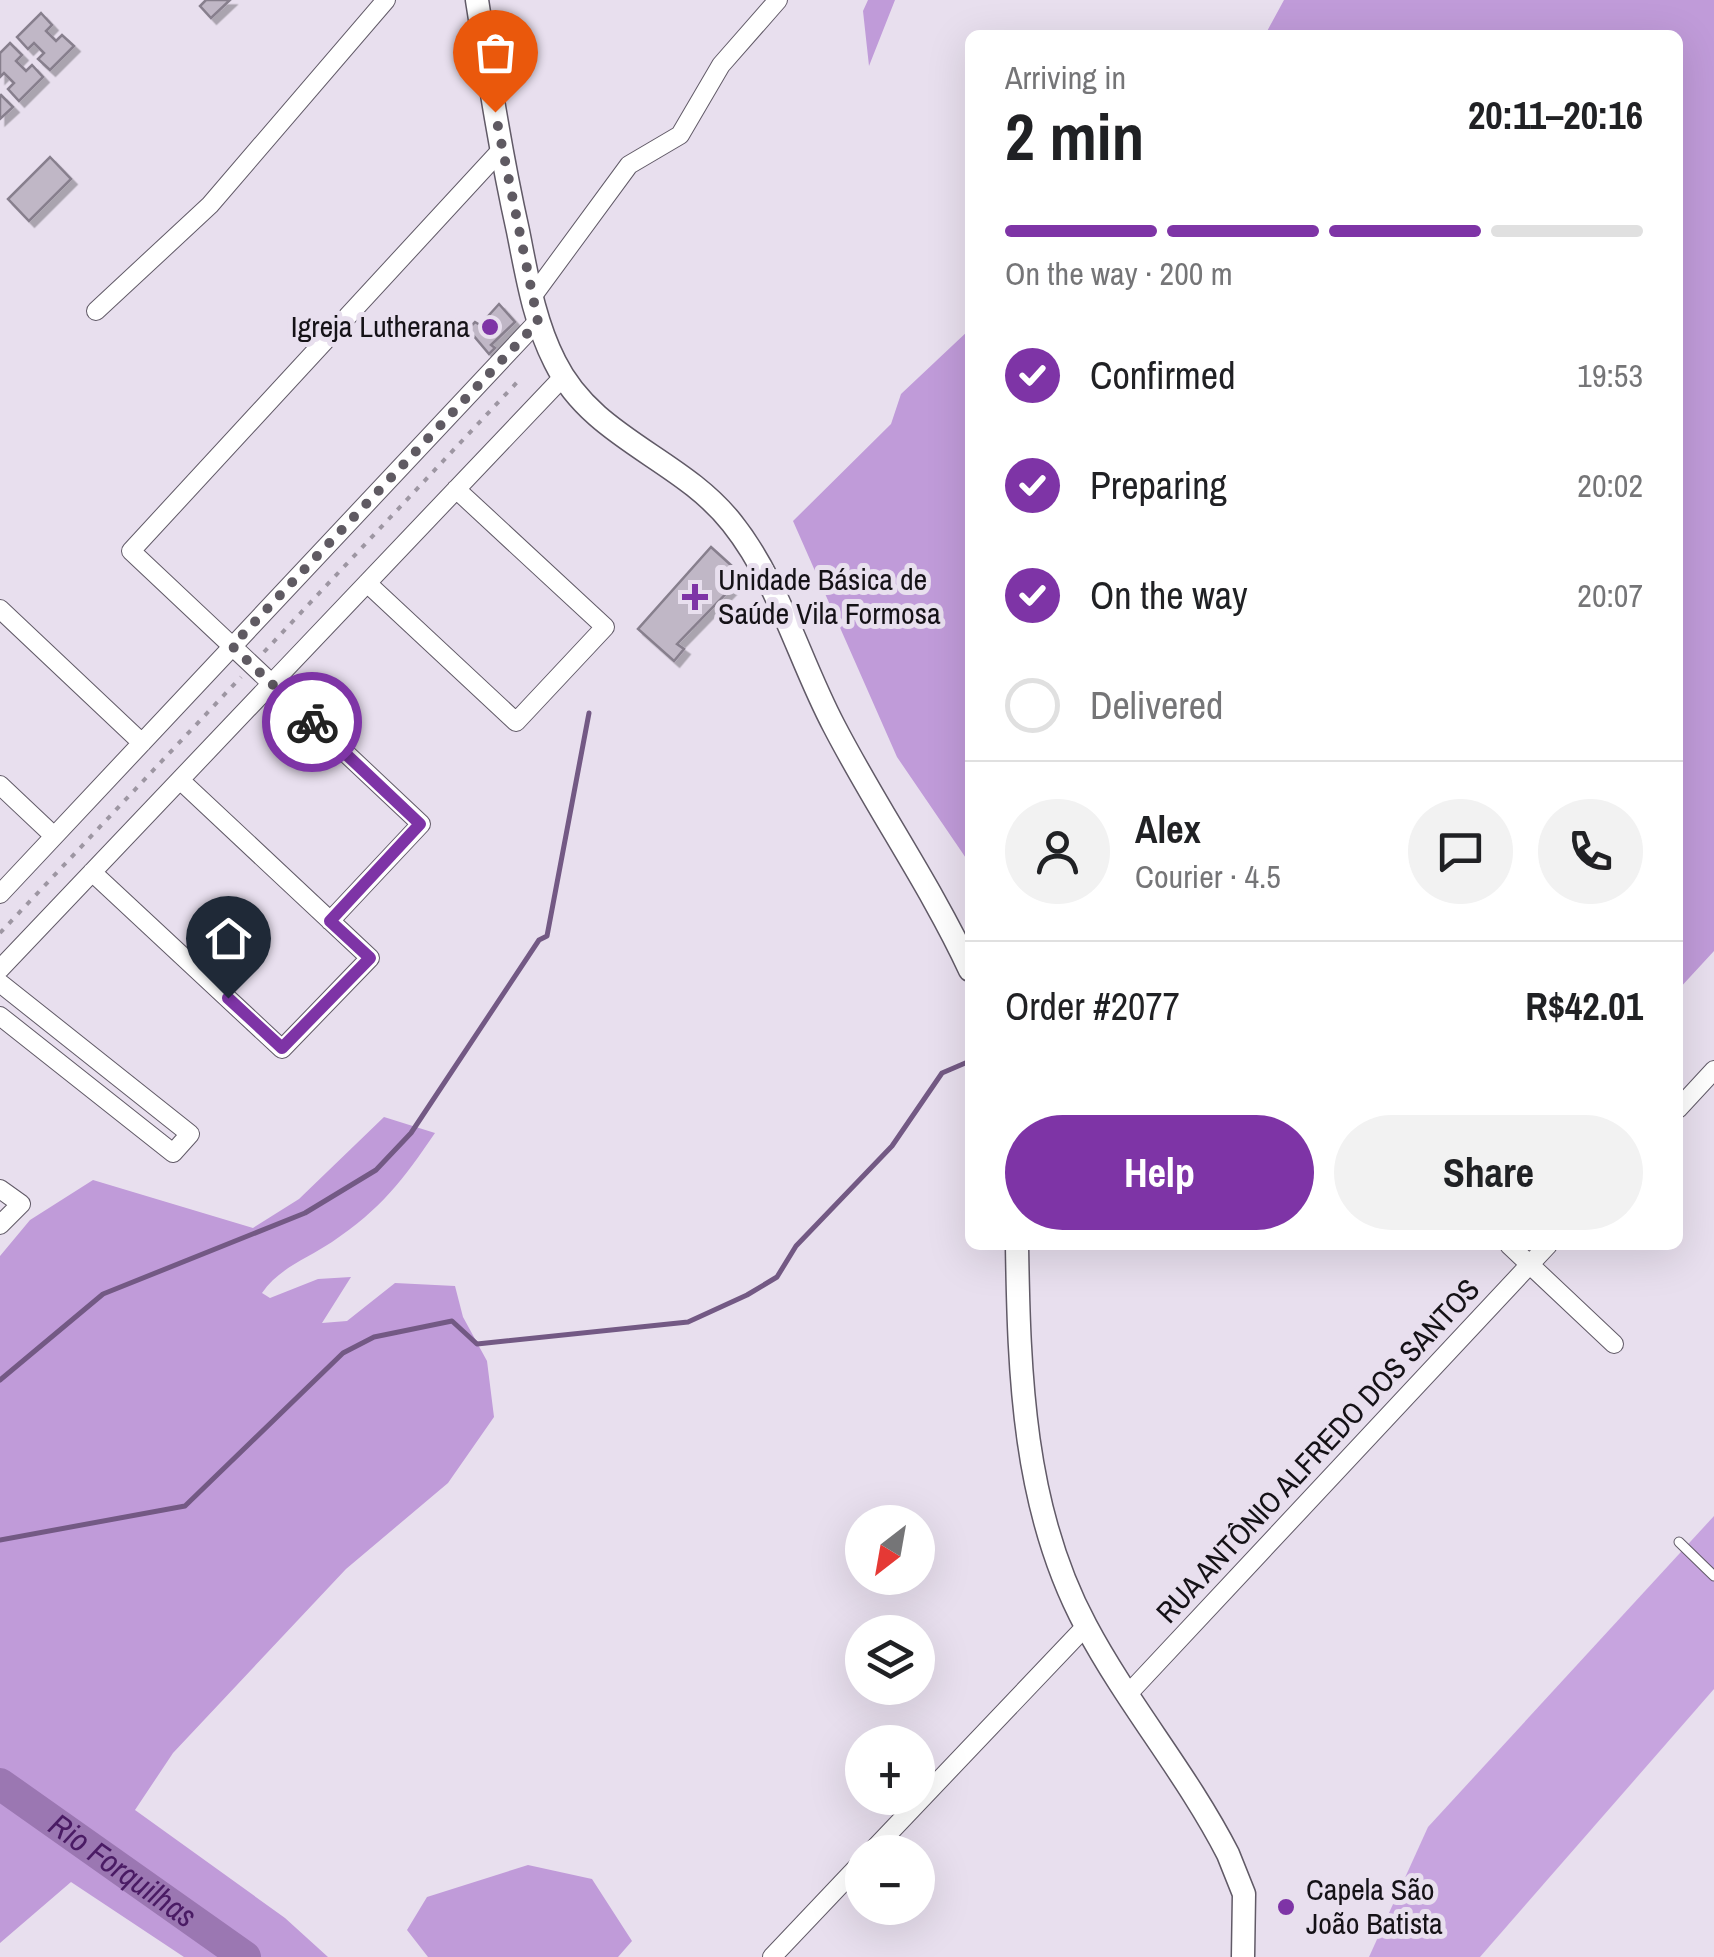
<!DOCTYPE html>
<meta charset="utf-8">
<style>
:root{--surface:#fff;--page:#f2f2f2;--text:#202124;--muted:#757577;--line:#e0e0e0;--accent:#7e34a6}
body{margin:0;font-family:"Archivo Narrow",sans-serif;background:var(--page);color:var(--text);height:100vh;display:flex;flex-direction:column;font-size:38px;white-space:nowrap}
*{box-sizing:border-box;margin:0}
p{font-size:32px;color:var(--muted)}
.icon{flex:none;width:55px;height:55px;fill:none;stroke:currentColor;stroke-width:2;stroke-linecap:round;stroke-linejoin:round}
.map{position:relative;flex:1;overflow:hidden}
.panel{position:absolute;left:965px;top:30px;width:718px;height:1220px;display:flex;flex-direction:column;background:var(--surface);border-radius:15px;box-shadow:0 10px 40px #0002}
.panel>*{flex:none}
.needle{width:65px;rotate:211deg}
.tools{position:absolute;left:845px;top:1505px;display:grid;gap:20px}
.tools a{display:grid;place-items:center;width:90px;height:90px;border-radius:50%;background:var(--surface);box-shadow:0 10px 40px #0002;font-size:50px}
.pin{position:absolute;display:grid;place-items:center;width:85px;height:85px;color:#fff;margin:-102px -42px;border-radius:50% 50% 50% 0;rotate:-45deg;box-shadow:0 0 10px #0007}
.pin .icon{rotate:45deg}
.courier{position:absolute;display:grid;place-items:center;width:100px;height:100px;margin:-50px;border:8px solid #7e34a6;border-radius:50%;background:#fff;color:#222;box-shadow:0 2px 12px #0007}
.head em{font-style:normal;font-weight:700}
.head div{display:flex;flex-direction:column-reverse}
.head{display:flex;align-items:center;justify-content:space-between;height:170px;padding:0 40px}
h1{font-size:65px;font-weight:700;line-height:75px}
.bar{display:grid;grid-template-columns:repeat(4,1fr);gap:15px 10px;align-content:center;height:120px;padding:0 40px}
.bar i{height:12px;border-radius:8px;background:var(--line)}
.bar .on{background:var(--accent)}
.bar p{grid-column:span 4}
.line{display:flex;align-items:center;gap:25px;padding:0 40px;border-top:2px solid var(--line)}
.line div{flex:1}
.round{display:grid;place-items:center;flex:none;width:105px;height:105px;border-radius:52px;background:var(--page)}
ol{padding:0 40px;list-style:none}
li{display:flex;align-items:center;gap:30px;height:110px}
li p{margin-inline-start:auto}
li .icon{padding:10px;border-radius:50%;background:var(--accent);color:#fff;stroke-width:4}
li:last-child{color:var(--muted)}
li i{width:55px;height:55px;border:5px solid var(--line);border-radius:50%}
.primary-button{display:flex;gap:20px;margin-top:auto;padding:20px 40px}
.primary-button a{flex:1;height:115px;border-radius:60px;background:var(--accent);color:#fff;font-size:40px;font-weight:700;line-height:115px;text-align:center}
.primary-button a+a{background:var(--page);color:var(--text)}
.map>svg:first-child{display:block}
</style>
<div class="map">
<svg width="1714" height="1957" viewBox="0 0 1714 1957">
<defs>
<filter id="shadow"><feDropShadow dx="5.5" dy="5.5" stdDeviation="0" flood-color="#0004"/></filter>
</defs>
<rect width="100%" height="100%" fill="#e8dfee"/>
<path fill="#c7a4df" d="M1714 1516V1689L1480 1957H1369L1428 1827Z"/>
<path fill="#c09bd9" d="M868 0H895L869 66 863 11Z
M1284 0H1714V951L1678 990V35H1265Z
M970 329V864L897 757 793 521 891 424 901 394Z
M384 1117 435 1133C403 1180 381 1209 332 1242 308 1258 279 1268 262 1293L270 1298 318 1279 351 1277 322 1323 347 1321 395 1283 455 1286 463 1317 487 1361 494 1417 448 1483 346 1569 173 1753 135 1810 285 1918 328 1957H184L71 1882 0 1943V1256L30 1220 93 1180 253 1228 299 1199Z
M528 1865 592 1879 632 1941 618 1957H428L407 1930 427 1897Z"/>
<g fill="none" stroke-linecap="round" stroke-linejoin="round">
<path stroke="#735984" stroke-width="5" d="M0 1380 103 1294 305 1213 376 1170 411 1133 539 940 547 936 589 713
M0 1540 185 1506 343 1353 374 1337 452 1321 477 1344 688 1322 747 1295 777 1277 796 1246 892 1146 942 1073 970 1061"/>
<path stroke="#9b77b2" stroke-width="32" id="s1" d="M0 1784 245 1957"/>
</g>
<path fill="#c0b7c6" stroke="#877f8d" stroke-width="2.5" filter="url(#shadow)" d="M206 0H230L211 18 200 6Z
M41 13 52 25 46 31 56 41 62 35 74 46 50 70 38 59 44 53 34 43 28 49 17 37Z
M10 43 22 55 16 61 26 71 32 65 43 77 19 101 8 89 14 83 4 73 0 77V53Z
M1 95 13 107 0 119V96Z
M50 157 71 179 29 221 8 199Z
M499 304 515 322 491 345 495 348 489 354 468 329 475 322 480 325Z
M711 547 743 576 677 644 684 649 674 661 638 629Z"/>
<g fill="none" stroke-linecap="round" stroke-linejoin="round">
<g stroke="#615a67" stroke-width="11">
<path id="service" d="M1679 1542 1714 1576"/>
</g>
<g stroke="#615a67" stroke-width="20">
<path id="minor" d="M532 297 629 165 680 135 721 65 778 0
M96 311 210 205 386 0
M367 583 516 722 605 627 456 489
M0 609 142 743
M0 785 54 836
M92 872 282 1049 370 958 180 780
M0 894 538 321
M330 921 421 824 131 551 501 150
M0 969 563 377
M0 983 190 1134 173 1153 0 1016
M1678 1109 1714 1070
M0 1189 21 1204 0 1225
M1509 1245 1614 1344
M1128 1694 1548 1245
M871 1852 1086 1626
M772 1957 862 1862"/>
</g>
<g stroke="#615a67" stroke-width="25">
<path id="secondary" d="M477 0C489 77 501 155 518 231 527 276 534 321 555 362 593 439 681 458 732 523 779 582 799 660 834 726 877 809 931 886 970 970
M1017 1245C1019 1374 1023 1509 1086 1626 1128 1705 1187 1774 1228 1854L1244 1894 1243 1957"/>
</g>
<path stroke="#9d96a2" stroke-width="4" stroke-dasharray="5 8" stroke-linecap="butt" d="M264 652 521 378
M0 933 241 677"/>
<use href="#service" stroke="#fff" stroke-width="9"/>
<use href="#minor" stroke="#fff" stroke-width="18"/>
<use href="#secondary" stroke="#fff" stroke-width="22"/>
</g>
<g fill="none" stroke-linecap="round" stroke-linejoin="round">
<path stroke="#5f5a62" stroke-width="10" stroke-dasharray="0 18" d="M312 722 232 646 538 322 495 112"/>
<path stroke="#7e34a6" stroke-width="12" d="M228 998 282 1048 370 958 330 921 420 824 312 722"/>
</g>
<g fill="#7e34a6" stroke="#e8dfee" stroke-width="4">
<circle cx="490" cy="327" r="10"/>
<path d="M690 582h10v10h10v10h-10v10h-10v-10h-10v-10h10z"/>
<circle cx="1286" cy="1907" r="10"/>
</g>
<g text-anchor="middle" stroke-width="10" stroke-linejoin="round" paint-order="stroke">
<g font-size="30" fill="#151217" stroke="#e8dfee" text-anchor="start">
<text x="470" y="337" text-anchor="end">Igreja Lutherana</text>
<text x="718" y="590">Unidade Básica de<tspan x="718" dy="34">Saúde Vila Formosa</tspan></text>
<text x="1306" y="1900">Capela São<tspan x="1306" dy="34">João Batista</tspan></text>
</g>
<g font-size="30" fill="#151217" stroke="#e8dfee">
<text transform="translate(1318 1451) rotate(-47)" y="10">RUA ANTÔNIO ALFREDO DOS SANTOS</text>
</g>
<g font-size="32" font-style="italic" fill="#4a1b64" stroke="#e8dfee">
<text dy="11" stroke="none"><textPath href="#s1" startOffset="150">Rio Forquilhas</textPath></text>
</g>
</g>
</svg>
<div class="tools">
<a><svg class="needle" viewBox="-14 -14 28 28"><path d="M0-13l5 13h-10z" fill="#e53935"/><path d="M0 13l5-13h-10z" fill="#757577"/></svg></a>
<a><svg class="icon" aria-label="layers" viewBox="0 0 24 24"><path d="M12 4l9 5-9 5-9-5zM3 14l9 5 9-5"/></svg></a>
<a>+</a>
<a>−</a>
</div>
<div class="pin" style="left:495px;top:112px;background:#ea580c"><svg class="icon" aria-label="bag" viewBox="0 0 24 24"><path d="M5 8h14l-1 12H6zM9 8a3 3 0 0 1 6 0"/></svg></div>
<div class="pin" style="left:228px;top:998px;background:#1f2937"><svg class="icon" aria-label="home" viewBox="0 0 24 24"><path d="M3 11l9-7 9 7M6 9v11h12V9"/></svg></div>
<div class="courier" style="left:312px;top:722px"><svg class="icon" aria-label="bike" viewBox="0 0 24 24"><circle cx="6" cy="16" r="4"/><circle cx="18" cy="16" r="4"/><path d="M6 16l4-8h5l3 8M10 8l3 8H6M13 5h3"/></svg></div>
<section class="panel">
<div class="head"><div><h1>2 min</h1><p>Arriving in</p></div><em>20:11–20:16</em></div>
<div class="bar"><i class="on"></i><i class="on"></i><i class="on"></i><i></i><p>On the way · 200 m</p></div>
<ol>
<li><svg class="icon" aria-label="check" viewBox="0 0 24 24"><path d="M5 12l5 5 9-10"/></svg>Confirmed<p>19:53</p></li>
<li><svg class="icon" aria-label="check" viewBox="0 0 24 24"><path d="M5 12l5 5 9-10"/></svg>Preparing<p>20:02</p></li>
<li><svg class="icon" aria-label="check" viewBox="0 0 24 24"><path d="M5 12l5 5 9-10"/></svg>On the way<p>20:07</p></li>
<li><i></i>Delivered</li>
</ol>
<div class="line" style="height:180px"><a class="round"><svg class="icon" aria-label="person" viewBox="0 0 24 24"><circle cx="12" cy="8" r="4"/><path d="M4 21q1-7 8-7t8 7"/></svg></a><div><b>Alex</b><p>Courier · 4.5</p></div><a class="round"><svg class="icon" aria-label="chat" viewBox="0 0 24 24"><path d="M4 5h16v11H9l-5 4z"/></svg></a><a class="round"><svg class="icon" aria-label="phone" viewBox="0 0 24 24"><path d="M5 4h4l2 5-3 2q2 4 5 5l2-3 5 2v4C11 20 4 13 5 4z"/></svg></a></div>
<div class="line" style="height:130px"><div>Order #2077</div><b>R$42.01</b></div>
<div class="primary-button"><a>Help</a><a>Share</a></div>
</section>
</div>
